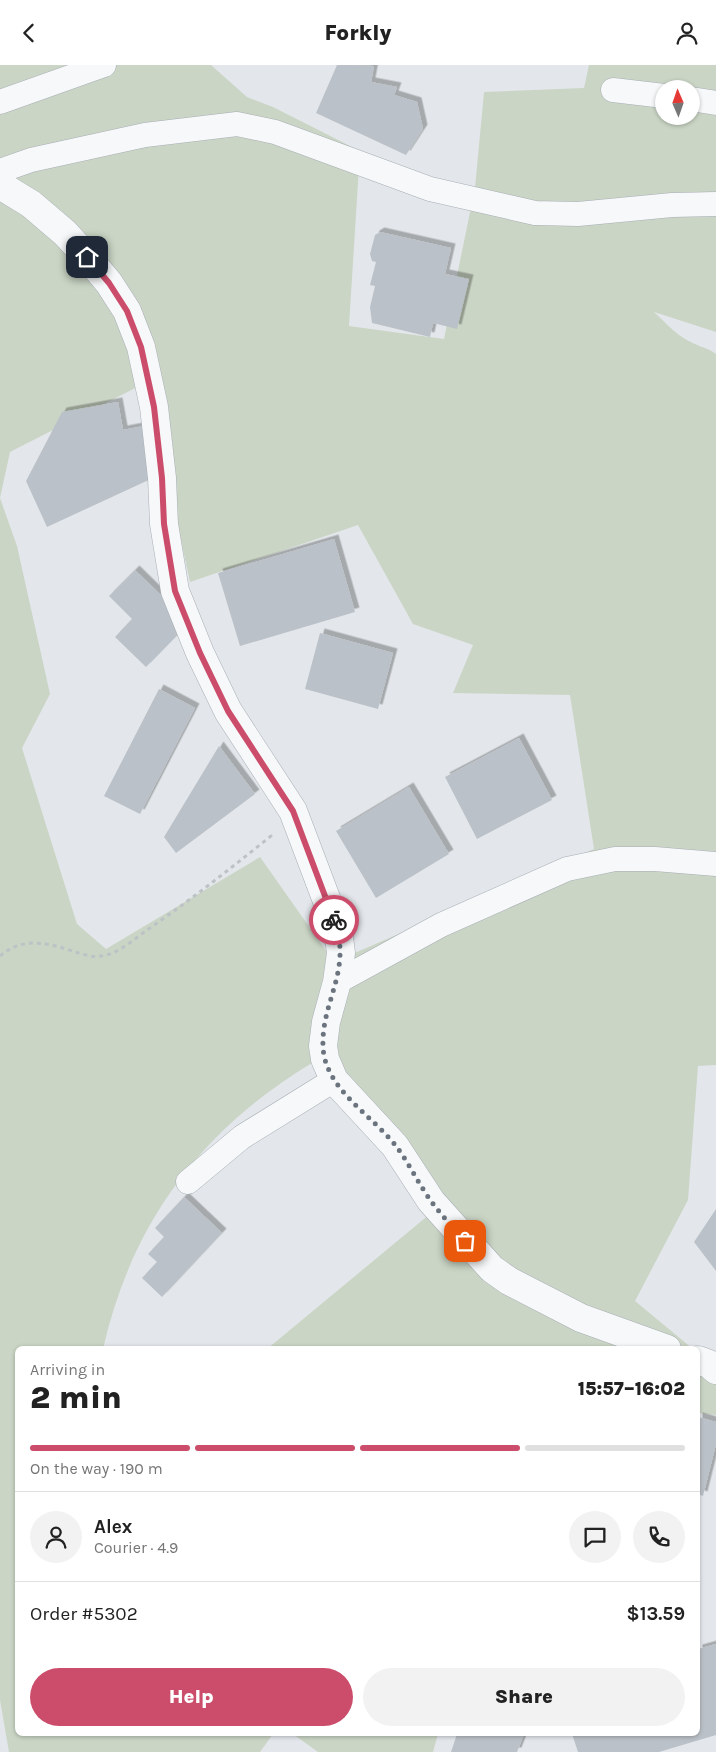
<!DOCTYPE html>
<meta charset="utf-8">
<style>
:root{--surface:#fff;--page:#f2f2f2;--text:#222;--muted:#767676;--line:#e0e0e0;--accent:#cb4d6b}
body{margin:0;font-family:Karla,sans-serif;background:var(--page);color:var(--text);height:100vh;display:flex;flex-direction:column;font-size:19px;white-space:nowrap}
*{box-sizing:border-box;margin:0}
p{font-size:16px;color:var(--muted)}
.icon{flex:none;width:28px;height:28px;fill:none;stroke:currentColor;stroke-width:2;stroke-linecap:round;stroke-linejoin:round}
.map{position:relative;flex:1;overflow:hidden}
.side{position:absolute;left:15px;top:1281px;width:685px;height:390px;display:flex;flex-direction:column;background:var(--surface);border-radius:8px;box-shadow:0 1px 4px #0004}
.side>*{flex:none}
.needle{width:32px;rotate:358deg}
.buttons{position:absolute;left:655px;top:15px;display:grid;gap:10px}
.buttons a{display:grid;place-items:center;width:45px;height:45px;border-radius:50%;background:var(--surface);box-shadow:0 1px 4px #0004;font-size:25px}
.pin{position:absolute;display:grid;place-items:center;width:42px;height:42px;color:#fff;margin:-21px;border-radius:10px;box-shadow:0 2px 8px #0006}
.courier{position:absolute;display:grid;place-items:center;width:50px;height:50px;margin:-25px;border:4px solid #cb4d6b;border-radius:50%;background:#fff;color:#222;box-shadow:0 1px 6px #0007}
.summary em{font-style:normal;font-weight:800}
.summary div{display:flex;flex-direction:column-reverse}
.summary{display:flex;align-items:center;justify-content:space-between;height:85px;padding:0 15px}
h1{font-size:32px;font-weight:800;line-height:38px}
.bar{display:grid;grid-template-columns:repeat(4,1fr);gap:8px 5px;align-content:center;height:60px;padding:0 15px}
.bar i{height:6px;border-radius:4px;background:var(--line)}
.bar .active{background:var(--accent)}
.bar p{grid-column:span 4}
.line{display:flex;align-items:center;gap:12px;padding:0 15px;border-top:1px solid var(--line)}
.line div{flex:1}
.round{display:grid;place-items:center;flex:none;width:52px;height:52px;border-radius:26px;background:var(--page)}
.primary-button{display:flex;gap:10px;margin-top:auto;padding:10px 15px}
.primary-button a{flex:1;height:58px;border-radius:30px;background:var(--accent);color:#fff;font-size:20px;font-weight:800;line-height:58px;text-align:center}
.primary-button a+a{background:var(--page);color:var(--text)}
header{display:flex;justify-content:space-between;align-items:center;height:65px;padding:0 15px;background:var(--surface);font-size:22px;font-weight:800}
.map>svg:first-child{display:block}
</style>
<header><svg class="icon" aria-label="back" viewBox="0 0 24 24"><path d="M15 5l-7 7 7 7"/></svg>Forkly<svg class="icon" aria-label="person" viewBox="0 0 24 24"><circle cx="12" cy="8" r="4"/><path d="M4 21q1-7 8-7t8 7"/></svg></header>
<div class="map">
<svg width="716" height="1687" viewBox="0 0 716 1687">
<defs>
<filter id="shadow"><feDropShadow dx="4.5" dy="-4.5" stdDeviation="0" flood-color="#0004"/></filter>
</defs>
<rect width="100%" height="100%" fill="#e3e7eb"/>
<path fill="#cad5c5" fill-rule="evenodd" d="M0 0H211L247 32 273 42 360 86 349 261 444 274 475 123 484 27 584 23 589 0H716V267L654 247C666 258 679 273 695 279 703 283 708 283 716 289V1000L698 1001 688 1135 635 1236 693 1284H267L448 1134 312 998C201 1065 132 1157 103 1284H18V1669H273L260 1687H9L0 1635V433L17 481 50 629 22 683 77 859 106 884 260 792 334 897 594 784 570 630 453 628 473 580 413 559 358 460 190 517 147 317 10 387 0 433ZM664 24H691V51H664Z
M698 1287 716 1302V1350L698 1348Z
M293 1669H438L433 1687H318Z"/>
<path fill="#bbc1c8" filter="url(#shadow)" d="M337 0 374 1 371 17 397 22 394 30 417 37 423 64 406 90 316 48Z
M380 167 451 183 445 209 469 214 457 264 433 258 430 272 372 258 370 242 375 221 370 220 376 197 372 196 370 189 375 170Z
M118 337 123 365 144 361 153 413 47 462 26 416 62 347Z
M334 474 355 547 240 581 218 508Z
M135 505 189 558 146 602 115 572 132 554 109 531Z
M320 568 393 588 378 644 305 624Z
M159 624 195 643 140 749 104 731Z
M519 673 552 735 477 774 445 712Z
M219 681 255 729 176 788 164 772Z
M409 722 449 789 376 833 336 766Z
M184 1132 222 1168 162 1232 142 1213 157 1197 148 1189 164 1172 155 1163Z
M716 1144V1206L694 1177Z
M698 1352 716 1357V1379L703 1431 698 1429Z
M716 1579V1670L659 1687H578L572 1669H698V1584Z
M457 1669H524L517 1687H451Z"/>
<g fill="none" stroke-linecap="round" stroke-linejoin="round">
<g stroke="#a8aeb5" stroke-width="25">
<path id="minor" d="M613 25 664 31
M691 34 716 38
M0 37 104 0
M0 106 31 95 145 70 237 59 275 67 430 124 535 148 578 149 672 140 716 139
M337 917 441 860 567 804 615 794H655L716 799
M188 1117 242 1072 334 1015"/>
</g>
<g stroke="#a8aeb5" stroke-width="29">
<path id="tertiary" d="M0 120 31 139 65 168 87 192 109 218 127 246 141 282 154 342 162 413 164 459 175 526 200 588 228 646 293 746 338 865 341 888 337 917 326 957 323 981 325 994 334 1015 395 1081 431 1136 492 1204 509 1216 581 1253 667 1284
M698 1295 709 1299 716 1305"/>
</g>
<path stroke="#bdc2c6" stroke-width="3" stroke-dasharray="4 4" stroke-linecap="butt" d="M0 891C23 871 49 878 75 887 83 889 92 893 101 891 119 889 135 873 150 863 192 834 231 803 271 771L273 774"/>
<use href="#minor" stroke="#f6f8f9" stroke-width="24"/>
<use href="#tertiary" stroke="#f6f8f9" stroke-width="28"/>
</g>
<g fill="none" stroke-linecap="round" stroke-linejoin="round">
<path stroke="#6b747e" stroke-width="5" stroke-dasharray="0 9" d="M334 855C353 905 321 936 323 982 325 1024 372 1050 396 1081 409 1098 418 1118 431 1136 441 1150 454 1163 465 1176"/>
<path stroke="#cb4d6b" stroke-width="6" d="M87 192 109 218 127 246 141 282 154 342 162 413 164 459 175 526 200 588 228 646 293 746 334 855"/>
</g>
</svg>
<div class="buttons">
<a><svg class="needle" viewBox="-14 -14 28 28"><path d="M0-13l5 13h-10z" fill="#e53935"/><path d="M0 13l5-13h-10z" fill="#767676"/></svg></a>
</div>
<div class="pin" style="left:465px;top:1176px;background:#ea580c"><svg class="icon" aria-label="bag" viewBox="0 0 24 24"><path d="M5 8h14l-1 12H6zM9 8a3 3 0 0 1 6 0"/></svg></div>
<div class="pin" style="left:87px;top:192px;background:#1f2937"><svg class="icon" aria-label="home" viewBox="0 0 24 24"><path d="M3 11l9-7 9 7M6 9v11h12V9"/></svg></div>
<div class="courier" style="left:334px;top:855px"><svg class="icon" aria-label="bike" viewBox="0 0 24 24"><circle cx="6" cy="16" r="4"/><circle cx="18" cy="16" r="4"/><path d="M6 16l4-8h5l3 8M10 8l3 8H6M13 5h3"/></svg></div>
<section class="side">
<div class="summary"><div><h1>2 min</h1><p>Arriving in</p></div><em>15:57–16:02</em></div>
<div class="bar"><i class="active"></i><i class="active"></i><i class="active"></i><i></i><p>On the way · 190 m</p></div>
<div class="line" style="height:90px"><a class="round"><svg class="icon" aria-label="person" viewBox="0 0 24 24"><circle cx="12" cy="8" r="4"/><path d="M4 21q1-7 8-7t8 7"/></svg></a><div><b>Alex</b><p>Courier · 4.9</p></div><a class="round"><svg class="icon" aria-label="chat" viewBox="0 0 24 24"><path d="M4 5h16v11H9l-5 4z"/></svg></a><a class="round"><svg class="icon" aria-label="phone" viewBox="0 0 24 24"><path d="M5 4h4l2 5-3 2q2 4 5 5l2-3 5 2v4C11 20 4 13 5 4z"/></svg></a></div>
<div class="line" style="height:65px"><div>Order #5302</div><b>$13.59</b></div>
<div class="primary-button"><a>Help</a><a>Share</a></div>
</section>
</div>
